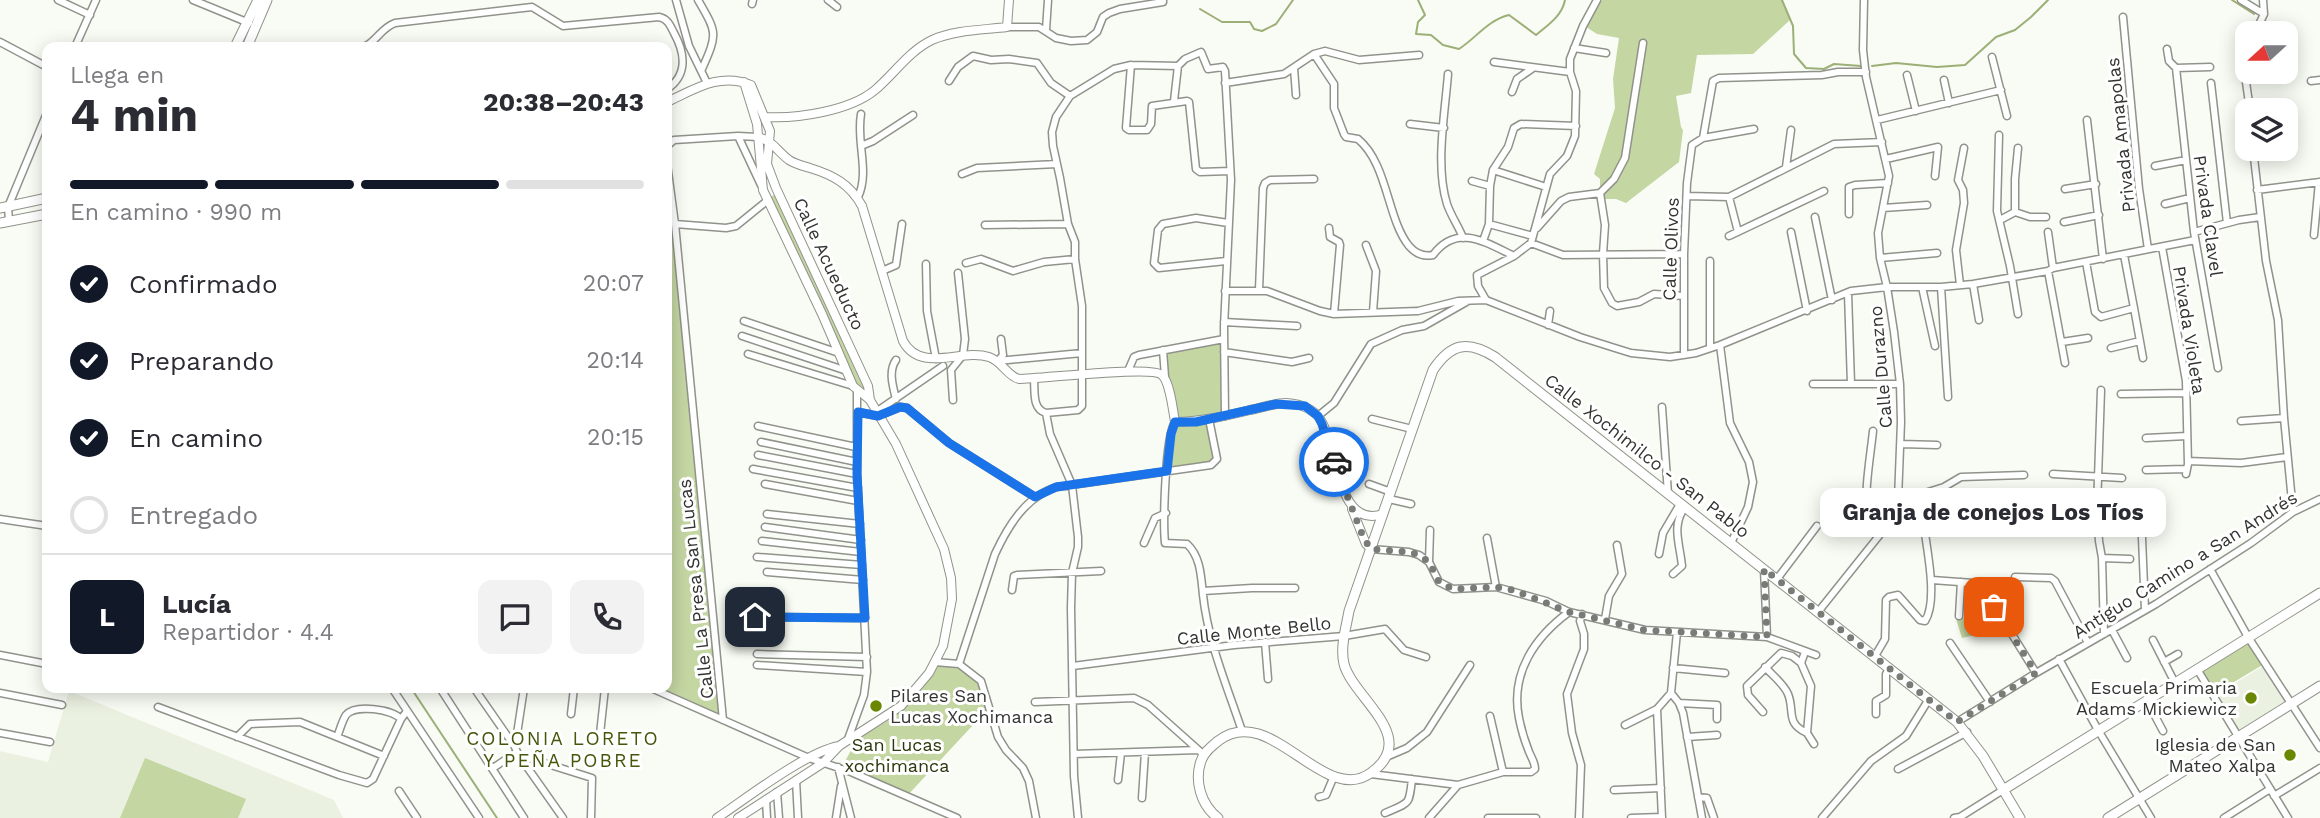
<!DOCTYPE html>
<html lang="es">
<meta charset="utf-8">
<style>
:root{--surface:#fff;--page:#f2f2f3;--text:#2b2b33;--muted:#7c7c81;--line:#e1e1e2;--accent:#111827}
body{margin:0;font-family:"Work Sans",sans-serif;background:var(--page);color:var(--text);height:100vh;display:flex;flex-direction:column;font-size:26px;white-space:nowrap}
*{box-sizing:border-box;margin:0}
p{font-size:23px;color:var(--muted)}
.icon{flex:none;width:38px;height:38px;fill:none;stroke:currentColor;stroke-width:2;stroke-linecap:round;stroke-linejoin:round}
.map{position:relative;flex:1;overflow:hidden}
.panel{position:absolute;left:42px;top:42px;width:630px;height:651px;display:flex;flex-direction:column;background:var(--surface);border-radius:14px;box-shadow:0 4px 18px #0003}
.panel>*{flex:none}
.needle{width:46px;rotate:249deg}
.buttons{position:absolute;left:2235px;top:21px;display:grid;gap:14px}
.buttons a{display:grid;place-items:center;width:63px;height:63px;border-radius:14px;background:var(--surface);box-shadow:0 4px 18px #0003;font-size:35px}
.pin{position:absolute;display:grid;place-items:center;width:60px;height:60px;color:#fff;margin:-30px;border-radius:14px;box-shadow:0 4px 10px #0006}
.courier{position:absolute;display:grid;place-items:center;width:70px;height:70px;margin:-35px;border:5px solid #1a73e8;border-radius:50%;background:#fff;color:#222;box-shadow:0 2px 9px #0007}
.bubble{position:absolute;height:49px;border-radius:14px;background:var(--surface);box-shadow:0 4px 18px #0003;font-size:23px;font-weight:700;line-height:49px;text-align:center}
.summary em{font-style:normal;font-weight:700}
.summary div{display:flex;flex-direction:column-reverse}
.summary{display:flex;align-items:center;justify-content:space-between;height:119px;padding:0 28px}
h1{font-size:46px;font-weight:700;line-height:52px}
.bar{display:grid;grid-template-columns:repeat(4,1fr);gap:10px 7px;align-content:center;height:84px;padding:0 28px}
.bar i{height:9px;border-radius:5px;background:var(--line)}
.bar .on{background:var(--accent)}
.bar p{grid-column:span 4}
.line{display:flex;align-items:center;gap:18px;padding:0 28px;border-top:2px solid var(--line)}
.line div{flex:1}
.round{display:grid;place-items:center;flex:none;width:74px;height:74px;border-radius:14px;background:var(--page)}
ol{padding:0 28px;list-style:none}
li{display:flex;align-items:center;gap:21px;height:77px}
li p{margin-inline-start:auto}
li .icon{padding:7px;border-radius:50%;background:var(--accent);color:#fff;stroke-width:4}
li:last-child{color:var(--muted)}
li i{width:38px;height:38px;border:4px solid var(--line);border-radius:50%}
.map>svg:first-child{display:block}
</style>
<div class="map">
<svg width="2320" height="818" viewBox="0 0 2320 818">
<rect width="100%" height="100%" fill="#f9fcf4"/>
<path fill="#ebf1e1" d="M2265 665 2287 701 2238 731 2215 695Z
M69 691 334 800 343 818H0V751L48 762Z"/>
<path fill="#c4d6a2" d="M1602 0H1782L1790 20 1753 54 1697 55 1691 93 1676 96 1681 127 1683 130 1679 162 1626 203 1616 199H1600V179L1594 174 1615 108 1613 79 1619 38 1597 34 1586 27Z
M667 176 711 616 719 716 660 688H667Z
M777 193 863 379 865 393 856 384 817 293 769 198Z
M1224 339 1225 416 1209 419 1215 463 1167 471 1172 426 1163 350Z
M1988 614 1993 631 1962 638 1956 619Z
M2250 640 2264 664 2214 694 2200 670Z
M937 665C972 668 980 676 987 710L906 797 841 769 857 739 889 720 908 705Z
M145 758 246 799 238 818H120Z"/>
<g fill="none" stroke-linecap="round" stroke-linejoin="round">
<path stroke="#9caf77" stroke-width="2" d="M1418 0 1425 15 1418 22 1416 34 1431 35 1443 45 1459 49C1476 38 1488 20 1509 15L1536 35C1548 25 1562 16 1565 0
M1782 0 1793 26 1794 54 1806 68 1824 69 1834 64 1861 66
M2232 0 2254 14
M1200 9 1222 22H1250L1254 29 1262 31 1276 24 1293 0
M1872 66 1896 63 1937 67 1965 65 1996 37 2015 30 2031 17 2048 0
M411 688 497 818"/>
<g stroke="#90938b" stroke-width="9">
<path id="minor" d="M58 0 90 15
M193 0 249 23
M676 0 689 46 707 83
M698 0C717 33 718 33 702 69
M828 0 837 7
M1864 0 1863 50 1866 77 1889 176 1878 233 1880 258 1887 287 1894 332 1900 384 1901 422 1897 525
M2241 0 2264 14
M752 4 753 0
M2123 17 2139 189 2148 249
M1007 27H1039L1056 38 1071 41 1087 40 1097 32 1103 17 1109 13 1120 9 1163 2V0
M1046 30 1048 0
M2255 33 2264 14 2263 0
M0 42 47 67
M1643 43 1625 158 1614 179 1600 193 1605 225 1603 254 1604 288 1612 303 1617 306 1639 302 1654 294 1684 296
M75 47 96 0
M364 47C376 42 381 28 395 23L532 7 563 26 659 17C668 19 670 25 674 33 685 53 688 75 667 89
M1574 48 1606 53
M2167 49 2169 61 2176 68 2210 67
M2247 49 2244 68 2250 110
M1314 54 1325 51 1359 60 1419 55
M1992 57 2007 116
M1494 62 1570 72
M1131 65 1126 128 1129 130H1147L1151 124 1152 106 1187 101 1189 102 1196 169 1200 172 1230 171
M1294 68 1296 95
M2176 68 2194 232 2218 368
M1448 74C1445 113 1435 166 1447 204 1451 216 1459 227 1463 238
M1907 75 1916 111
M1944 80 1949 103
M949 81 958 67 973 56 991 60 1009 59 1037 63 1051 83 1070 96
M2311 81 2320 80
M1225 83 1284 74 1314 54 1334 84V108L1344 134 1346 137 1358 139C1388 164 1387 219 1409 246 1416 254 1424 257 1433 255 1457 223 1485 242 1514 256
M2211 83 2227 223
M1512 92 1517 79 1533 68
M1174 101 1178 66
M1877 120 2001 90
M2087 120 2103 259
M1410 124 1444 128
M1999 135 1997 211 2010 266 2018 314
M738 136 761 185
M1703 138 1713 81 1719 78 1822 75 1838 72H1866
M667 146 674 140 738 136 758 137
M861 146 873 141 913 115
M2253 149 2266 261 2278 320 2284 418 2293 512
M1886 159 1938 147 1935 176
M667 164 675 224 723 720
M2155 166 2186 160
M1786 167 1791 130
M1493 170 1546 187
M962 174 977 168 1057 164
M1472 181 1490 186
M2065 189 2096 184
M2257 190 2320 182
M1687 196 1729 197 1834 144 1882 142
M858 197C870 172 856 142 861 114
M1729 197 1738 232
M2165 204 2190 198
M1883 208 1927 205
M2015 212V179L2018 148
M1849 214V187L1855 185 1888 183
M1815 217 1832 300
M2000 220 2015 212 2030 217H2046
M9 221 8 207 47 113
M2064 222 2099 215
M675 224 726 228 736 226 768 200
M1489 224 1533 236
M985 225 1068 224
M1329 228 1330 237 1339 242 1340 245 1334 314
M1537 228 1561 201 1569 197 1600 193
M1791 232 1807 311
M2048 232 2053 268
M2194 232 2239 220 2260 217
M2314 235 2319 182
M1729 236 1824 191
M1483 241 1489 224 1490 186 1493 170 1508 147 1514 128 1521 124 1576 126
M1531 243 1563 255 1684 254
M1366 245 1376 271 1373 312
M2162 247 2186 381 2188 464 2186 474
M2124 255 2134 308
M1880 258 1937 253
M1226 261 1159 268 1154 263 1158 230 1163 224 1196 218 1228 223
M1710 261V348
M2086 262 2095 312 2101 317 2134 308 2143 358
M966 263 981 259 1013 271 1044 262 1075 259
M926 264 927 311 936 359
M882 271 896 265 902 224
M2048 271 2065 363
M1973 284 1979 320
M1960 285 1956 250 1964 203 1963 190 1958 180 1964 148
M1922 287 1935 346
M1941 287 1948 397
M1259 290 1263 188 1265 183 1270 180 1314 179
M1225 291H1267L1320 311 1334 314 1418 311 1458 301 1486 300 1580 337 1618 349 1631 353 1670 357 1696 353 1720 345 1851 291 1887 287H1941L1973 284 2048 271 2053 268 2195 240
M1848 293 1851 384
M1486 300 1478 286 1477 275 1514 256 1531 243 1550 174 1567 156 1575 136 1576 91 1570 72V59L1583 26 1597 0
M744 321 839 353
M1224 322 1297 326
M1548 325 1550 311
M742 336 847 371
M2062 342 2088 338
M1720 345 1730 423 1749 462 1753 482 1748 507 1731 543
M2111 348 2140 341
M1163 350 1165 377
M1224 352 1292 362 1309 358
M748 354 853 386
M1684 355V254L1687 183 1692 145 1703 138 1754 129
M896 360C888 371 893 387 896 399
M998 361 1082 353
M998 361 1003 355 1001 339
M1128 371 1134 357 1139 355 1224 339
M1034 379C1035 392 1032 409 1046 413L1050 434 1072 485 1078 537V547L1072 573 1071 608 1074 776 1078 818
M1813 384H1900
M2101 390 2097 508 2099 541 2102 558 2104 634
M2121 394 2186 393
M953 400 951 370 963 355 965 339 958 273
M1662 407 1668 494
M857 412 878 416 900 407 907 408 949 443 1035 497
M876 412 943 366
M1046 413 1078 410 1082 406V306L1075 259V242L1068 224 1060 178 1053 146 1052 132 1056 117 1070 96 1114 69 1131 65 1178 66 1185 59 1201 52 1208 69 1223 67 1225 71 1231 180 1224 327 1225 416
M1318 416 1334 403 1371 344 1402 330 1424 326 1468 301
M1372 419 1412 429
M2241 421 2284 418
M1175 422C1165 436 1163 523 1165 543L1187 544C1201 557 1201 577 1203 595 1208 642 1227 686 1242 731
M758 426 856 447
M1873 431C1871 452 1863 496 1868 515 1869 519 1871 521 1875 523 1883 528 1913 527 1924 527 1927 550 1938 601 1925 621L1920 620 1898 595 1889 597 1886 600 1885 639 1875 656
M2146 438 2187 436
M761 442 857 462
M1901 444 1937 445
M758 455 857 474
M2188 461 2241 463 2287 457
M753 469 858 488
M2146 470 2185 469
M2053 474 2122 478
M765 484 858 501
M1369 484 1391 492
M1845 493H1867
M1389 499 1411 504
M2069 507 2097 508
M767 514 860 524
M2141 514 2145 610
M0 519 47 526
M765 527 861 540
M1924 527 1926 495 1928 492 1944 487 1961 477 2024 475
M1487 538 1496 587
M762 541 861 552
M1144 543 1155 518 1166 513
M1371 549 1409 552 1419 555 1429 562 1439 582 1453 589 1496 587 1546 601 1569 612 1645 630 1767 637 1816 655
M1659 554 1663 533 1680 504
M757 557 862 565
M2102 558 2130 559
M1429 562 1430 530
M1764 569 1767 637
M2210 569 2248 637 2320 748
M767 572 863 580
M1673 574 1682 566C1680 544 1671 526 1685 507
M2015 577 2051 578 2055 581 2088 643
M1777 579 1817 526
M1932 580 1973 583
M1012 590 1014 576 1017 575 1101 571
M1203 591 1252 588H1295
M1995 607 2036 673
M1818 612 1886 527
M1959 616 1961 582
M755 617 865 618
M1605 619 1609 596 1622 574 1617 545
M2112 630 2127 658
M2153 640 2175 683
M1265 642 1268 679
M1950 643 1990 702
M1805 652 1801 663 1811 686 1807 733 1814 744
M757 654 867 657
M0 655 47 664
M2059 659 2098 730 2151 818
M935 662 959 664 995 554C1008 526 1026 496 1057 487L1211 465 1217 459 1209 419
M2164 662 2178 654
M959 664 981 681 998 737 1006 750 1023 768 1029 781 1036 818
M757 665 867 672
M1073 666 1234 645 1344 636 1385 629 1404 650 1426 657
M1765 667C1772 675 1784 684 1788 694 1795 711 1785 723 1807 733
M1673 668 1725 673
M2197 669 2288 818
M392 688 479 818
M440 688 524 818
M474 688 515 747
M651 688 809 758 851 772 957 818
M0 693 62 705
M1671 693 1679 703 1683 713 1702 818
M2147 701 2163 731
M1035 702 1134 698 1148 705 1203 754
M1679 703 1717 705V719
M158 707 339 775 367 783 373 779 401 719 407 711
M1763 712 1748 695 1747 686 1781 653 1792 656 1801 663
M571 714 574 688
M1876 714V701L1886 695V674L1889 669
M1490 716 1503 772
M1957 722 2036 673 2156 604 2251 543 2293 512 2320 499
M1625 725 1657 709
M0 733 50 742
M600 734 605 688
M237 737 250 724 300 722 384 756
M337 737C340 730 342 721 346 715 355 704 392 709 401 719
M1687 737 1717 735
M848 739 864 695 867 672 857 474V391
M517 752 519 755 592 778 591 818
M1074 754 1198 750
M520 757 563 818
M1386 757 1407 748 1427 732 1470 665
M838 767 851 818
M493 768 517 752 515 747 524 688
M1898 769 1967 732
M1371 774 1458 785
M796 780 798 818
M1118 780 1121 753
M1614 790 1661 788
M399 791 417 818
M777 792 779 818
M2274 796 2320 768
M1319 797 1326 795 1334 776
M1698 797 1707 798 1714 818
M1142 798 1145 752
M766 800 767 818
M1385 813C1410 802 1409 806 1412 779
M836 818 841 786
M1429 818 1458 785 1503 772H1531L1535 769C1535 761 1530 756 1528 749 1524 739 1521 728 1519 718 1510 673 1535 637 1569 612
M1488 818H1536
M1579 818 1581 765 1572 733 1567 694 1584 649V634L1580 621 1582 614
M1631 818 1662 817
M1662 818 1657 709 1671 693 1677 632
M1822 818 1871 761 1906 736 1929 699
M1954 818 1960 817 2003 790
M2224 818 2270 789"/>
</g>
<g stroke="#90938b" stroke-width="10">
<path id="tertiary" d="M744 82 757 124 763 190 822 314 853 386 870 400
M667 102C695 89 720 72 751 85L770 131 767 164 776 188 868 386 870 400 896 444 944 549 951 578 952 599 943 646 929 673 901 706 839 746 823 763 738 818
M766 117C796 119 850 111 875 90 894 74 909 51 932 40 954 30 983 30 1007 27L1009 0
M758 137C773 141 777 151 789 160 795 164 803 166 810 168 833 175 850 184 862 206L903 341C921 374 961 348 989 357 1002 361 1007 376 1019 379 1041 379 1152 365 1162 375 1170 382 1173 411 1175 422 1200 422 1225 416 1250 410 1262 408 1274 403 1286 403 1298 404 1307 406 1316 414 1339 436 1333 531 1383 514
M1352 509 1366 544 1371 549
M717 818C747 798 806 752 839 746"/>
</g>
<g stroke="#90938b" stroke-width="11">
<path id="secondary" d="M235 47 258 0
M247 47 267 0
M0 208 47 198
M0 223 47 214
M2003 790 2320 593
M1218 818C1201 805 1194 781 1201 761 1204 752 1211 747 1218 741 1271 700 1324 809 1372 772 1420 737 1353 698 1344 664 1340 647 1346 628 1349 611L1433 370C1451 343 1468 340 1495 357L1957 722 1983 756 2020 818
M2108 818 2320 686"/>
</g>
<use href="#minor" stroke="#fff" stroke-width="6"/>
<use href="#tertiary" stroke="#fff" stroke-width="8"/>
<use href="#secondary" stroke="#fff" stroke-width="9"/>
</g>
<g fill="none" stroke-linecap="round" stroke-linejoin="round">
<path stroke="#797b76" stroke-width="7" stroke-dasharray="0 12.6" d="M1334 462 1364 539 1371 549 1409 552 1419 555 1429 562 1439 582 1453 589 1496 587 1513 590 1569 612 1645 630 1767 637 1764 569 1957 722 2036 673 1994 607"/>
<path stroke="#1a73e8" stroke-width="9" d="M755 617 865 618 857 474 858 412 878 416 900 407 907 408 949 443 1035 497 1056 487 1167 471 1171 434 1175 422H1196L1276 404 1305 406 1318 416 1322 424 1334 462"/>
</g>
<g fill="#698700" stroke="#fff" stroke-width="2.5">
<circle cx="2251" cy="698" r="7"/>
<circle cx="876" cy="706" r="7"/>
<circle cx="2290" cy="755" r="7"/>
</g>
<g text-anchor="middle" stroke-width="6" stroke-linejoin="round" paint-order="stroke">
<g font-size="18" fill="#343532" stroke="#fff">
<text transform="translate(2121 135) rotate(-96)" y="6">Privada Amapolas</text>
<text transform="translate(2208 216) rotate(82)" y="6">Privada Clavel</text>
<text transform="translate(1671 249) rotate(-88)" y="6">Calle Olivos</text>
<text transform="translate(829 264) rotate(65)" y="6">Calle Acueducto</text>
<text transform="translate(2189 330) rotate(81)" y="6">Privada Violeta</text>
<text transform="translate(1881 367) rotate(-95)" y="6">Calle Durazno</text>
<text transform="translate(1647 456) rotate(38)" y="6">Calle Xochimilco - San Pablo</text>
<text transform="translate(2185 565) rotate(-32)" y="6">Antiguo Camino a San Andrés</text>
<text transform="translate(696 589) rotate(-96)" y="6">Calle La Presa San Lucas</text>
<text transform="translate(1254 631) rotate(-6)" y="6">Calle Monte Bello</text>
</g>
<g font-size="18" fill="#343532" stroke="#fff" text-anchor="end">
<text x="2237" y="694">Escuela Primaria<tspan x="2237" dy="21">Adams Mickiewicz</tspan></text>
<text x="890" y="702" text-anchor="start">Pilares San<tspan x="890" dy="21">Lucas Xochimanca</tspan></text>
<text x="2276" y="751">Iglesia de San<tspan x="2276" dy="21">Mateo Xalpa</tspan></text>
</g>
<g font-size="18" fill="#2c380d" stroke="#fff">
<text x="897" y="751">San Lucas<tspan x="897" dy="21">xochimanca</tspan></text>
</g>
<g font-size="19" letter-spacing="2" fill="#44570a" stroke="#fff">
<text x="563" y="745">COLONIA LORETO<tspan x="563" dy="22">Y PEÑA POBRE</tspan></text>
</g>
</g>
</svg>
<div class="buttons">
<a><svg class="needle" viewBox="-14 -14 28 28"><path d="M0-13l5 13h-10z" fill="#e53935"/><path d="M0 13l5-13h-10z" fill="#7c7c81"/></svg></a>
<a><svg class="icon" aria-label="layers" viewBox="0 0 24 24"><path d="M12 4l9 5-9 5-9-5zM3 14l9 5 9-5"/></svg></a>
</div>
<div class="pin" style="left:1994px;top:607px;background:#ea580c"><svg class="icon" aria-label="bag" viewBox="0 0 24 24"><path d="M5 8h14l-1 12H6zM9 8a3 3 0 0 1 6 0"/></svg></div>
<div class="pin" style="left:755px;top:617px;background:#1f2937"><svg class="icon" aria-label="home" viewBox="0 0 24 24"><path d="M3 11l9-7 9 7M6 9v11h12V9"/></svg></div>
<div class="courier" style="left:1334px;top:462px"><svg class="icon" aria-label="car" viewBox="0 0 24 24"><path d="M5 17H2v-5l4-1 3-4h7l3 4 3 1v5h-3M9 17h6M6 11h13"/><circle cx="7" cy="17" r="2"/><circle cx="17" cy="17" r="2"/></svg></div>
<div class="bubble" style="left:1820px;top:488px;width:346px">Granja de conejos Los Tíos</div>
<section class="panel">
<div class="summary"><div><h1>4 min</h1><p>Llega en</p></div><em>20:38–20:43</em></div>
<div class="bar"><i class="on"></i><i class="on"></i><i class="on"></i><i></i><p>En camino · 990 m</p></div>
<ol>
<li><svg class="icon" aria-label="check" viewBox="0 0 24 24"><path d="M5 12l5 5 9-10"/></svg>Confirmado<p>20:07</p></li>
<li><svg class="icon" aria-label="check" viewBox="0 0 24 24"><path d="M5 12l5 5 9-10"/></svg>Preparando<p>20:14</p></li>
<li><svg class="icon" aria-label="check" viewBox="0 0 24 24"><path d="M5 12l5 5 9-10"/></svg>En camino<p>20:15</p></li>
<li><i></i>Entregado</li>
</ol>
<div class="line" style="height:126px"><b class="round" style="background:var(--accent);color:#fff">L</b><div><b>Lucía</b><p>Repartidor · 4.4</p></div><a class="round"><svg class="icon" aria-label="chat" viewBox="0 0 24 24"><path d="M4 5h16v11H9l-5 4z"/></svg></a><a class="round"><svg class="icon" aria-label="phone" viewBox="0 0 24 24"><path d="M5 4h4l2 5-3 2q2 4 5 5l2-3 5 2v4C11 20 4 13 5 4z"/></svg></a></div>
</section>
</div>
